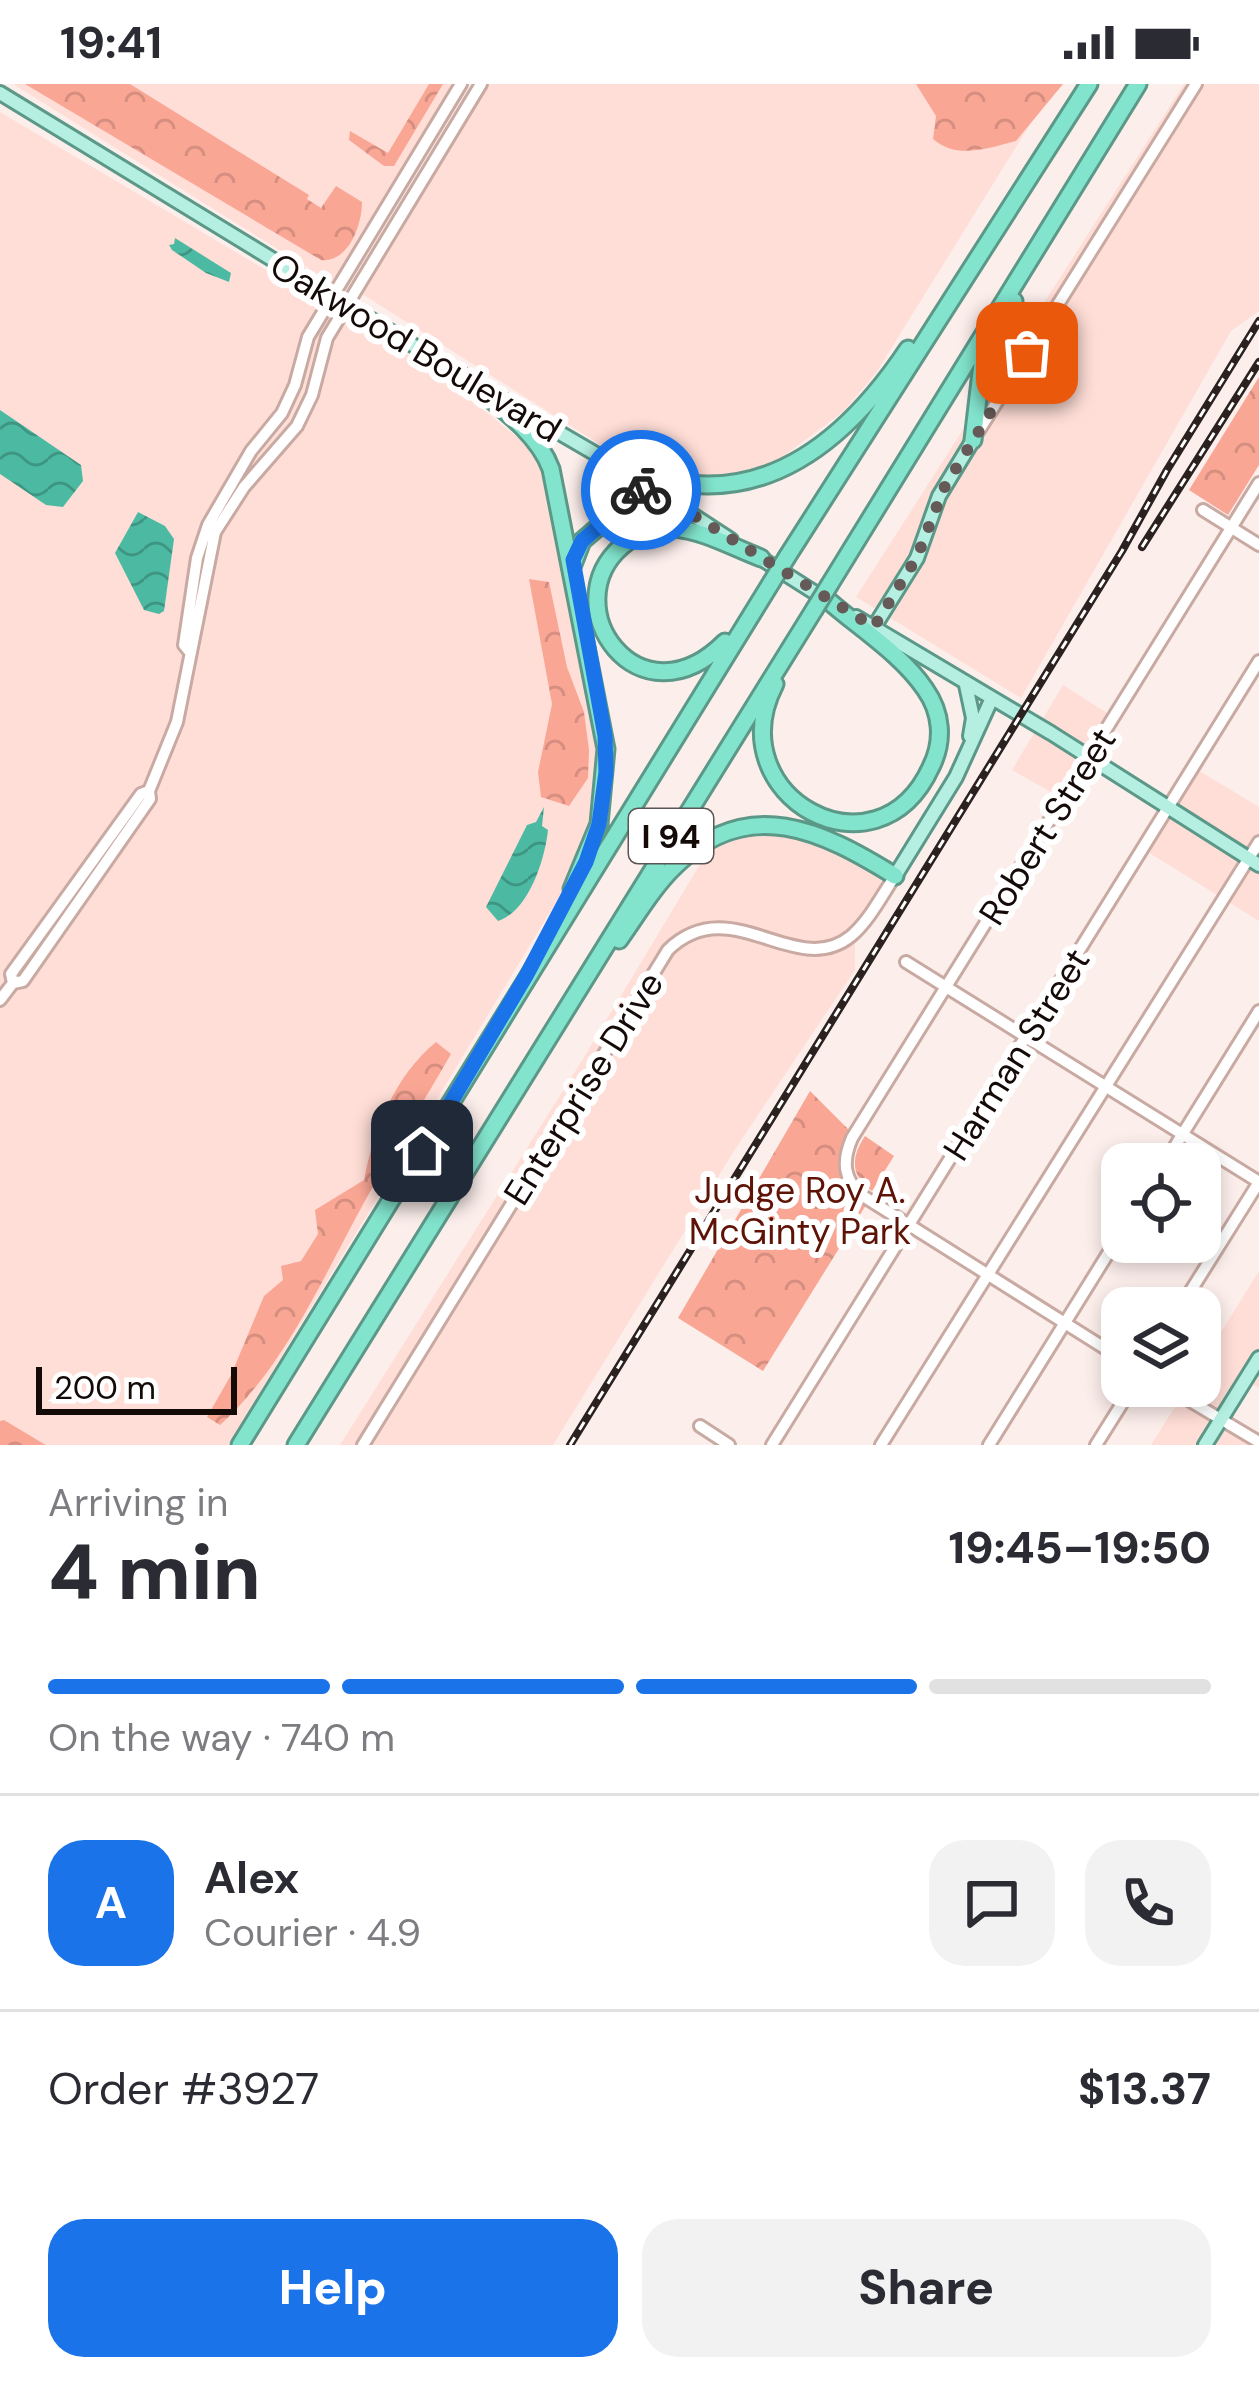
<!DOCTYPE html>
<meta charset="utf-8">
<style>
:root{--surface:#fff;--page:#f2f2f3;--text:#2b2b33;--muted:#7c7c81;--line:#e1e1e2;--accent:#1a73e8}
body{margin:0;font-family:"DM Sans",sans-serif;background:var(--page);color:var(--text);height:100vh;display:flex;flex-direction:column;font-size:45px;white-space:nowrap}
*{box-sizing:border-box;margin:0}
p{font-size:39px;color:var(--muted)}
.icon{flex:none;width:66px;height:66px;fill:none;stroke:currentColor;stroke-width:2;stroke-linecap:round;stroke-linejoin:round}
.map{position:relative;height:1361px;overflow:hidden}
.drawer{display:flex;flex-direction:column;background:var(--surface);flex:1}
.drawer>*{flex:none}
.fabs{position:absolute;left:1101px;top:1059px;display:grid;gap:24px}
.fabs a{display:grid;place-items:center;width:120px;height:120px;border-radius:24px;background:var(--surface);box-shadow:0 6px 18px #0003;font-size:60px}
.scale{position:absolute;left:36px;bottom:30px;width:201px;box-sizing:border-box;padding-left:12px;border:6px solid #140a08;border-top:0;font-size:33px;line-height:42px;white-space:nowrap;color:#140a08;-webkit-text-stroke:9px #fff;paint-order:stroke}
.pin{position:absolute;display:grid;place-items:center;width:102px;height:102px;color:#fff;margin:-51px;border-radius:24px;box-shadow:0 6px 18px #0006}
.courier{position:absolute;display:grid;place-items:center;width:120px;height:120px;margin:-60px;border:9px solid #1a73e8;border-radius:50%;background:#fff;color:#222;box-shadow:0 3px 15px #0007}
.overview em{font-style:normal;font-weight:800}
.overview div{display:flex;flex-direction:column-reverse}
.overview{display:flex;align-items:center;justify-content:space-between;height:204px;padding:0 48px}
h1{font-size:78px;font-weight:800;line-height:90px}
.bar{display:grid;grid-template-columns:repeat(4,1fr);gap:18px 12px;align-content:center;height:144px;padding:0 48px}
.bar i{height:15px;border-radius:9px;background:var(--line)}
.bar .active{background:var(--accent)}
.bar p{grid-column:span 4}
.line{display:flex;align-items:center;gap:30px;padding:0 48px;border-top:3px solid var(--line)}
.line div{flex:1}
.round{display:grid;place-items:center;flex:none;width:126px;height:126px;border-radius:36px;background:var(--page)}
.action{display:flex;gap:24px;margin-top:auto;padding:24px 48px}
.action a{flex:1;height:138px;border-radius:36px;background:var(--accent);color:#fff;font-size:48px;font-weight:800;line-height:138px;text-align:center}
.action a+a{background:var(--page);color:var(--text)}
.status{display:flex;justify-content:space-between;align-items:center;height:84px;padding:0 60px;background:var(--surface);direction:ltr}
.status svg{height:33px;fill:currentColor}
.map>svg:first-child{display:block}
</style>
<div class="status"><b>19:41</b><svg viewBox="0 0 49 12"><path d="M0 12V9h3v3zM5 12V6h3v6zM10 12V3h3v9zM15 12V0h3v12zM26 1h20v11H26zM47 4h2v5h-2z"/></svg></div>
<div class="map">
<svg width="1259" height="1361" viewBox="0 0 1259 1361">
<defs>
<pattern id="forest-crowns" width="20" height="18" patternUnits="userSpaceOnUse" patternTransform="scale(3)"><rect width="20" height="18" fill="#faa695"/><path d="M2 6a3 3 0 1 1 6 0M12 15a3 3 0 1 1 6 0" fill="none" stroke="#d58e7f"/></pattern>
<pattern id="water-waves" width="16" height="10" patternUnits="userSpaceOnUse" patternTransform="scale(3)"><rect width="16" height="10" fill="#4cbaa2"/><path d="M0 5q4-4 8 0t8 0" fill="none" stroke="#3e9582"/></pattern>
</defs>
<rect width="100%" height="100%" fill="#fceeeb"/>
<path fill="#ffded7" d="M13 0H457L332 199Z
M485 0H1055L876 289 843 328 774 379 741 390 706 396 672 392 615 370 359 208Z
M1184 0H1259V227L1231 247 1021 614 856 513Z
M0 28 434 286 528 362 539 375 548 397 602 677 595 732 577 783 228 1361H0Z
M1063 601 1115 634 1063 715 1012 686Z
M1193 683 1259 723V837L1143 765Z
M772 749 801 751 829 760 881 796 877 810 855 839V886L734 1067 553 1361H340L583 975 708 767 739 753Z
M1259 1187V1304L1245 1296 1221 1335 1259 1361H1151L1188 1302H1200V1282Z"/>
<path fill="url(#forest-crowns)" d="M25 0H130L309 111 307 115 321 124 336 102 362 118C362 142 348 179 321 176Z
M429 0H443L394 82H384L349 56 350 47 388 69Z
M916 0H1063L1016 57C988 64 957 76 933 55L936 32Z
M1259 293V381L1228 431 1189 406Z
M529 495 549 498 567 583 584 628 589 666 588 694 569 722 541 713 538 688 552 620Z
M436 958 451 970C419 1026 383 1082 353 1139 316 1209 279 1288 220 1341L207 1333 231 1291 264 1212 283 1196 281 1182 301 1177 318 1150 315 1126 364 1096C374 1044 395 992 436 958Z
M810 1007 851 1048C834 1076 841 1101 866 1121L763 1287 678 1234Z
M865 1052 894 1072 872 1107C850 1092 851 1073 865 1052Z
M4 1336 44 1360 46 1361H0V1337Z"/>
<path fill="url(#water-waves)" d="M175 154 231 189 229 198 206 189 172 166 169 161 174 160Z
M0 326 81 381 83 397 63 423 46 421 0 390Z
M138 428 165 442 174 455 164 527 159 530 144 526 115 469Z
M544 723 542 742 548 746C545 775 529 827 498 837L486 823 527 741 536 738Z"/>
<g fill="none" stroke-linecap="round" stroke-linejoin="round">
<g stroke="#c9aaa3" stroke-width="16">
<path id="minor" d="M978 348 1196 0
M1203 426 1259 461
M189 567 184 561 197 474 208 441 251 367 282 329 295 301 308 253 461 0
M906 878 1259 1098 1180 1224
M13 899 11 890 141 710 149 707
M0 916 13 899 23 897 150 715 149 707 177 638 215 448 244 403 297 342 312 311 327 254 481 0
M1164 1080 1259 927
M1122 1275 863 1112C843 1096 842 1077 852 1054L1259 399
M1165 1302 1259 1358
M700 1342 729 1361
M363 1361 668 866C731 805 796 897 851 852 869 837 882 811 895 792
M772 1361 1259 577
M881 1361 1259 758
M989 1361 1122 1147
M1096 1361 1133 1302"/>
</g>
<g stroke="#5c9888" stroke-width="18">
<path id="major" d="M0 9 465 293
M493 310 625 387 731 456
M754 470 828 517
M856 533 1051 649 1259 781
M874 543 917 474 939 412 973 356
M966 601 973 634 970 652
M895 792 956 693 992 614
M1205 1361 1259 1274"/>
</g>
<g stroke="#5c9888" stroke-width="21">
<path id="highway" d="M987 272 991 292 1000 296 1012 292
M457 288C489 316 536 344 551 385L606 665 599 740 572 805
M973 356 982 280 1014 217
M625 387C652 393 680 401 708 401 796 401 862 334 908 265
M787 473 1089 0
M572 483 582 457 646 402
M830 500 1138 0
M725 558C639 644 553 522 622 462 636 450 655 443 673 444 703 446 734 464 761 474
M775 600C717 712 877 801 931 683 944 657 942 629 925 605 902 571 861 545 830 518
M619 856C637 831 653 803 675 782 749 710 822 747 895 792
M240 1361 771 499
M296 1361 814 526"/>
</g>
<use href="#minor" stroke="#fff" stroke-width="10"/>
<use href="#major" stroke="#b4efe1" stroke-width="12"/>
<use href="#highway" stroke="#82e4cd" stroke-width="15"/>
<g stroke="#2b211f" stroke-width="8">
<path id="rail" d="M1142 463 1259 278
M570 1361 1122 467 1167 386 1259 237"/>
</g>
<use href="#rail" stroke="#fff" stroke-width="3" stroke-dasharray="9" stroke-linecap="butt"/>
<g stroke="#5c9888" stroke-width="21" stroke-linecap="butt">
<path id="highway-bridge" d="M771 499 787 473
M814 526 830 500"/>
</g>
<use href="#highway-bridge" stroke="#82e4cd" stroke-width="15"/>
</g>
<g fill="none" stroke-linecap="round" stroke-linejoin="round">
<path stroke="#655a57" stroke-width="12" stroke-dasharray="0 21.6" d="M641 406 646 402 874 543 917 473 944 404 1027 269"/>
<path stroke="#1a73e8" stroke-width="15" d="M422 1067 526 892 586 778 599 740 606 688 605 652 573 476 582 457 641 406"/>
</g>
<g text-anchor="middle" stroke-width="12" stroke-linejoin="round" paint-order="stroke">
<rect fill="#fff" stroke="#5a5452" stroke-width="3" x="629" y="725" width="84" height="54" rx="9"/>
<g font-size="33" font-weight="bold" fill="#140a08">
<text x="671" y="764">I 94</text>
</g>
<g font-size="36" fill="#140a08" stroke="#fff">
<text transform="translate(416 263) rotate(31)" y="13">Oakwood Boulevard</text>
<text transform="translate(1047 742) rotate(-58)" y="13">Robert Street</text>
<text transform="translate(1016 970) rotate(-58)" y="13">Harman Street</text>
<text transform="translate(583 1004) rotate(-58)" y="13">Enterprise Drive</text>
</g>
<g font-size="36" fill="#5e1306" stroke="#fff">
<text x="800" y="1119">Judge Roy A.<tspan x="800" dy="41">McGinty Park</tspan></text>
</g>
</g>
</svg>
<div class="fabs">
<a><svg class="icon" aria-label="locate" viewBox="0 0 24 24"><circle cx="12" cy="12" r="6"/><path d="M12 2v4M12 18v4M2 12h4M18 12h4"/></svg></a>
<a><svg class="icon" aria-label="layers" viewBox="0 0 24 24"><path d="M12 4l9 5-9 5-9-5zM3 14l9 5 9-5"/></svg></a>
</div>
<div class="scale">200 m</div>
<div class="pin" style="left:1027px;top:269px;background:#ea580c"><svg class="icon" aria-label="bag" viewBox="0 0 24 24"><path d="M5 8h14l-1 12H6zM9 8a3 3 0 0 1 6 0"/></svg></div>
<div class="pin" style="left:422px;top:1067px;background:#1f2937"><svg class="icon" aria-label="home" viewBox="0 0 24 24"><path d="M3 11l9-7 9 7M6 9v11h12V9"/></svg></div>
<div class="courier" style="left:641px;top:406px"><svg class="icon" aria-label="bike" viewBox="0 0 24 24"><circle cx="6" cy="16" r="4"/><circle cx="18" cy="16" r="4"/><path d="M6 16l4-8h5l3 8M10 8l3 8H6M13 5h3"/></svg></div>
</div>
<section class="drawer">
<div class="overview"><div><h1>4 min</h1><p>Arriving in</p></div><em>19:45–19:50</em></div>
<div class="bar"><i class="active"></i><i class="active"></i><i class="active"></i><i></i><p>On the way · 740 m</p></div>
<div class="line" style="height:216px"><b class="round" style="background:var(--accent);color:#fff">A</b><div><b>Alex</b><p>Courier · 4.9</p></div><a class="round"><svg class="icon" aria-label="chat" viewBox="0 0 24 24"><path d="M4 5h16v11H9l-5 4z"/></svg></a><a class="round"><svg class="icon" aria-label="phone" viewBox="0 0 24 24"><path d="M5 4h4l2 5-3 2q2 4 5 5l2-3 5 2v4C11 20 4 13 5 4z"/></svg></a></div>
<div class="line" style="height:156px"><div>Order #3927</div><b>$13.37</b></div>
<div class="action"><a>Help</a><a>Share</a></div>
</section>
